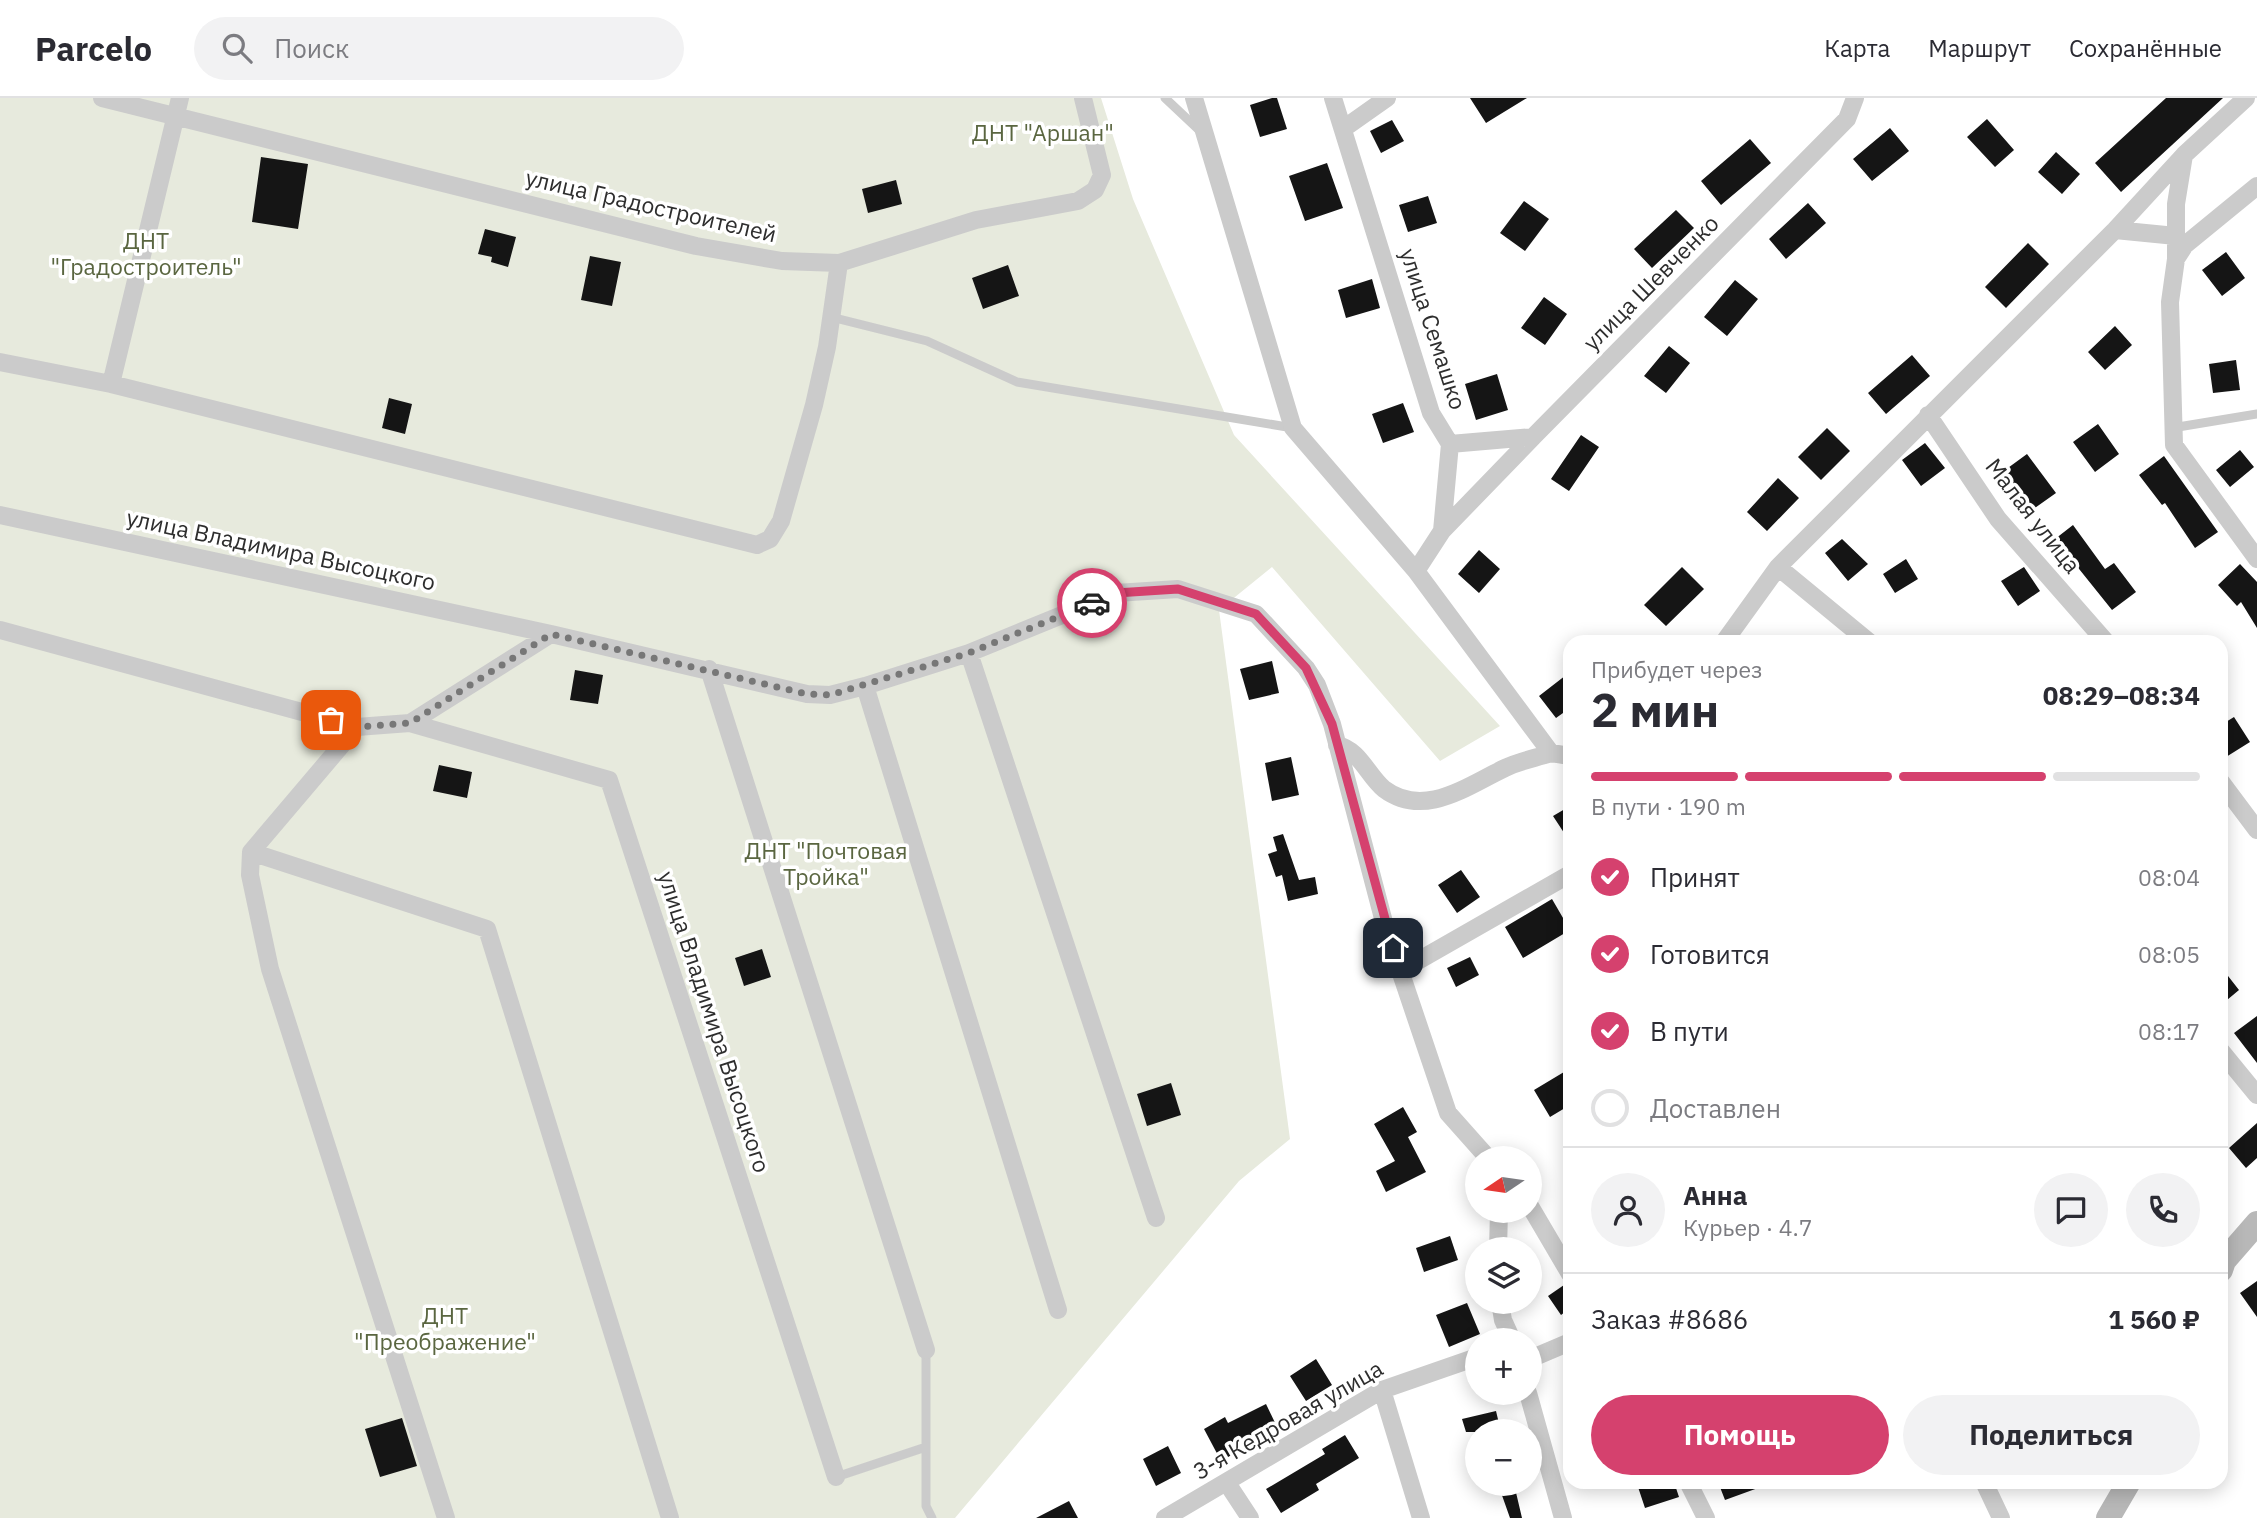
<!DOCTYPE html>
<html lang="ru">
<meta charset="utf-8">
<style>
:root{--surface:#fff;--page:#f2f2f3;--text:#2b2b33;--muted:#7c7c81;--line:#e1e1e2;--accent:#d5416e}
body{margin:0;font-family:"IBM Plex Sans",sans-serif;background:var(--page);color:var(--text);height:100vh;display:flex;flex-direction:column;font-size:26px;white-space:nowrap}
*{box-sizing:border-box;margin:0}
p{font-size:23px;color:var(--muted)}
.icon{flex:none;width:38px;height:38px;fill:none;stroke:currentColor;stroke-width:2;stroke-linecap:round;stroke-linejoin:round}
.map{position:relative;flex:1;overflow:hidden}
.panel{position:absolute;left:1563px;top:537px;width:665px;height:854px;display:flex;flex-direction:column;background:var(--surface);border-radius:21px;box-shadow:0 4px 18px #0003}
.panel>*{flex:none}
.needle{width:46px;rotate:257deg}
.buttons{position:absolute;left:1465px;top:1048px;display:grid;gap:14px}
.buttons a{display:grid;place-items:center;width:77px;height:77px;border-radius:50%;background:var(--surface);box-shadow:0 4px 18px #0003;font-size:35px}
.pin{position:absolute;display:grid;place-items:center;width:60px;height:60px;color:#fff;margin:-30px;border-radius:14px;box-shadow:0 4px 10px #0006}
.courier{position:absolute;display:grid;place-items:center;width:70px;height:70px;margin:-35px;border:5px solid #d5416e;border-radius:50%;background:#fff;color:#222;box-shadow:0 2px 9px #0007}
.overview em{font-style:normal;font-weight:700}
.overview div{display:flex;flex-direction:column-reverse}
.overview{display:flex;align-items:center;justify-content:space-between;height:119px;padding:0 28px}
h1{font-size:46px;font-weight:700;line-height:52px}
.bar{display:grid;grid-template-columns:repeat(4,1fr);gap:10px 7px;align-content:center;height:84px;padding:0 28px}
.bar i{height:9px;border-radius:5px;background:var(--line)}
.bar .on{background:var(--accent)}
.bar p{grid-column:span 4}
.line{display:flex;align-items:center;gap:18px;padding:0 28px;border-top:2px solid var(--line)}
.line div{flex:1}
.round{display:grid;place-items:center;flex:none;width:74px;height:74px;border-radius:37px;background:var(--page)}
ol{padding:0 28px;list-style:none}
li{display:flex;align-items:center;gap:21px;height:77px}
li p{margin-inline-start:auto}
li .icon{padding:7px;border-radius:50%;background:var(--accent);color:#fff;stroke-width:4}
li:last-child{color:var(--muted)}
li i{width:38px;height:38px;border:4px solid var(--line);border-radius:50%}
.cta{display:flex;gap:14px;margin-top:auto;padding:14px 28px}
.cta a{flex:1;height:80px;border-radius:42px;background:var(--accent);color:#fff;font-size:28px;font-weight:700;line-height:80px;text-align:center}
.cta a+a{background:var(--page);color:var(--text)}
header{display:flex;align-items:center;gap:42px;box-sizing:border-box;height:98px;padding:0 35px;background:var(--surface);border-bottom:2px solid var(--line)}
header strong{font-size:33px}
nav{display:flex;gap:38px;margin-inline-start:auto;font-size:24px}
.search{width:490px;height:63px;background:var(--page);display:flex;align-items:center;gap:18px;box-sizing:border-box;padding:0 24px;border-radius:38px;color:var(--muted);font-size:26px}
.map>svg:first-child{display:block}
</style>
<header>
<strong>Parcelo</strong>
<div class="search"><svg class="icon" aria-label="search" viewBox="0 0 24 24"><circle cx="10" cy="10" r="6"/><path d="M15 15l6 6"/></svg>Поиск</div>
<nav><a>Карта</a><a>Маршрут</a><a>Сохранённые</a></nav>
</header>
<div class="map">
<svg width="2257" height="1420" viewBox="0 0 2257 1420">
<rect width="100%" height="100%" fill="#fff"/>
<path fill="#e7eadd" d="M0 0H1101L1133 101 1234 337 1500 628 1440 663 1272 469 1219 512 1290 1041 1239 1083 955 1420H0Z"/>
<path fill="#151515" d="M1272 0H1277L1287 31 1260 39 1250 7Z
M1470 0H1527L1486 25Z
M2166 0H2223L2121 94 2095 65Z
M1987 21 2014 52 1995 69 1967 39Z
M1392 22 1404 43 1381 55 1370 33Z
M1890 30 1909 53 1872 83 1853 61Z
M1750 41 1771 65 1721 107 1701 83Z
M2056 54 2080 76 2062 96 2038 74Z
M261 59 308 66 298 131 252 124Z
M1327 65 1343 110 1305 123 1289 78Z
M896 82 902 106 868 115 862 91Z
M1428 98 1437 125 1408 134 1399 107Z
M1524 103 1549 121 1525 153 1500 135Z
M1808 105 1826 125 1786 161 1769 141Z
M1676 112 1694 130 1652 170 1634 151Z
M485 131 516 139 508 169 491 164 492 159 478 156Z
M2028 145 2049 166 2006 210 1985 189Z
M2226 154 2245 180 2222 198 2202 172Z
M590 158 621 164 612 208 581 202Z
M1008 167 1019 198 983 211 972 180Z
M1372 181 1380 210 1346 220 1338 192Z
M1735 182 1758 201 1727 238 1704 219Z
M1544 199 1567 216 1545 247 1521 230Z
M2115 228 2132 247 2105 272 2088 254Z
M1669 248 1690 265 1666 295 1644 278Z
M1912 257 1930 278 1886 316 1868 295Z
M2236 262 2240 292 2213 295 2209 266Z
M1497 276 1508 312 1476 322 1465 286Z
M389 300 412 306 405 336 382 330Z
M1403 305 1414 334 1383 345 1372 316Z
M2098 326 2119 356 2095 374 2073 344Z
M1827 330 1850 353 1821 382 1798 359Z
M1581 337 1599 349 1569 393 1551 381Z
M1925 345 1945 370 1921 388 1902 362Z
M2240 352 2254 369 2230 389 2216 372Z
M2027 356 2056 395 2029 414 2001 375Z
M2164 358 2218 434 2195 450 2165 405 2162 407 2139 377Z
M1778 380 1799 400 1767 433 1747 414Z
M2073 427 2105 471 2114 465 2136 494 2112 512 2055 441Z
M1842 441 1868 466 1848 483 1825 455Z
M1479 452 1500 471 1479 495 1458 476Z
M1906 461 1918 481 1895 495 1883 476Z
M2240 466 2257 484V530L2241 504 2237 508 2218 487Z
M1682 469 1704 491 1666 528 1644 507Z
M2024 469 2040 493 2018 508 2001 483Z
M1272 563 1279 595 1249 602 1240 571Z
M575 572 603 577 598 606 570 602Z
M1570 574V610L1556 620 1539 598Z
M2234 619 2250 644 2226 659 2221 651V627Z
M1291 659 1299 697 1272 703 1265 665Z
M439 667 472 674 467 700 433 693Z
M1570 708V744L1553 718Z
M1283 736 1299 782 1315 779 1318 796 1288 803 1282 777 1276 779 1268 756 1277 753 1273 739Z
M1461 772 1480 799 1457 815 1438 787Z
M1552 801 1570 832 1523 860 1505 829Z
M762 851 771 879 744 888 735 860Z
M1470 859 1479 877 1456 889 1447 870Z
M2221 869 2239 892 2221 907Z
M2257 918V965L2234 935Z
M1564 974 1570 983V1007L1550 1019 1534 992Z
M1171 985 1181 1017 1147 1028 1137 996Z
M1403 1009 1417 1034 1408 1039 1426 1074 1386 1094 1376 1073 1395 1063 1374 1026Z
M2257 1025V1060L2246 1070 2229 1050Z
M1450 1138 1458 1162 1424 1174 1416 1150Z
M2257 1183V1219L2240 1195Z
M1564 1187 1570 1195V1210L1561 1217 1548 1198Z
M1467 1205 1480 1236 1449 1249 1436 1217Z
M1316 1261 1332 1287 1306 1303 1290 1278Z
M1266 1306 1278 1331 1221 1363 1204 1331 1225 1319 1228 1325Z
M1496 1313 1501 1334H1466L1462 1321Z
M402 1320 417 1368 380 1379 365 1331Z
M1345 1337 1359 1360 1316 1386 1319 1392 1281 1415 1266 1391 1325 1356 1322 1351Z
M1168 1348 1181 1375 1156 1388 1143 1361Z
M1653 1384H1674L1679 1399 1645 1410 1638 1389Z
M1718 1384H1768L1769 1386 1725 1402Z
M1498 1386H1514L1522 1420H1510Z
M1069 1403 1078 1420H1036Z"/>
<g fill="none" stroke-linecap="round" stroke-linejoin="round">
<path stroke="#cbcbcb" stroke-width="9" d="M1165 0 1199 32
M831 219 927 243 1017 284 1293 330
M2172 330 2257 316
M926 1252V1408L932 1420
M836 1379 926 1349"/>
<path stroke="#cbcbcb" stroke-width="18" d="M102 0 696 148 782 163 839 165 976 122 1078 103 1095 92 1102 77 1083 0
M1194 0 1293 330 1416 473 1551 655 1570 658
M1333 0 1431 315 1450 346 1442 433 1416 473
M1343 31 1387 0
M2257 88 2185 147 2176 161 2170 204 2174 347 2257 461
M2115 132 2176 138
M2176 161V106L2184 57 2246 0
M0 264 111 286 757 447 770 441 781 423 814 307 827 249 839 165
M111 286 180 0
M1928 317 1998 421 2106 544
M1450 346 1533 339 1847 21 1855 0
M0 417 551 536
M1442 433 1533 339
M1778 469 1869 544
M0 532 357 629 410 625
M1724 544 1778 469 2115 132 2184 57
M969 555 1116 495 1178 491 1256 516 1306 570 1317 587 1332 626 1385 828 1448 1015 1488 1060
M709 571 926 1252
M865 588 969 555 1156 1120
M1337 647C1359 651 1368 678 1384 691 1424 721 1467 688 1505 670 1519 663 1536 660 1551 655
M2221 684 2257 732
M251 754 357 629
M1402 872 1570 776
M2221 953 2257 997
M1530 1108 1570 1176
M1498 1152 1499 1113
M1500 1204 1503 1222 1512 1242
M1530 1261 1570 1244
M1382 1292 1421 1420
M1528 1295 1563 1420
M836 1379 609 682 410 625 551 536 807 596 830 597 865 588 1058 1212
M1688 1384 1706 1420
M1984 1384 2001 1420
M1227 1385 1250 1420
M446 1420 270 871 250 777 251 754 487 831 670 1420
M1165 1420 1382 1292 1477 1259"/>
<path stroke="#b8b8b8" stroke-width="24" d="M2221 1172 2224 1163 2257 1125
M2108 1420 2129 1384"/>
</g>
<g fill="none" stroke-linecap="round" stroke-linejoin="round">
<path stroke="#777" stroke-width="7" stroke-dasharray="0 12.6" d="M331 622 356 629 410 625 551 536 807 596 830 597 969 555 1092 505"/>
<path stroke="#d5416e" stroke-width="9" d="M1092 505 1116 495 1178 491 1256 516 1306 570 1332 626 1393 850"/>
</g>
<g text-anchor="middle" stroke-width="7" stroke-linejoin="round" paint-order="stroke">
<g font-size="23" fill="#5a6640" stroke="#fff">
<text x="1043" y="43">ДНТ "Аршан"</text>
<text x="146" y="151">ДНТ<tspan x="146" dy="26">"Градостроитель"</tspan></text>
<text x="826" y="761">ДНТ "Почтовая<tspan x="826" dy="26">Тройка"</tspan></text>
<text x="445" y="1226">ДНТ<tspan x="445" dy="26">"Преображение"</tspan></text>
</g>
<g font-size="23" fill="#2e2e2e" stroke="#fff">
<text transform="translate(651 108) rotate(13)" y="8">улица Градостроителей</text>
<text transform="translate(1651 185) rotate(-45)" y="8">улица Шевченко</text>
<text transform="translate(1433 231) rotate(72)" y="8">улица Семашко</text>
<text transform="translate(2033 418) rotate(52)" y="8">Малая улица</text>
<text transform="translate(281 452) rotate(12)" y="8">улица Владимира Высоцкого</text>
<text transform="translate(714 924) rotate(72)" y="8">улица Владимира Высоцкого</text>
<text transform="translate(1288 1322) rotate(-30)" y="8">3-я Кедровая улица</text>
</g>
</g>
</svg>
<div class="buttons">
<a><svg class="needle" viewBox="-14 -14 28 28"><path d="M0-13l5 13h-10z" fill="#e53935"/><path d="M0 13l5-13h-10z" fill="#7c7c81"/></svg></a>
<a><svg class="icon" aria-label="layers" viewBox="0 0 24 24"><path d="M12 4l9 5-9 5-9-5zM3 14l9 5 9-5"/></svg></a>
<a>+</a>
<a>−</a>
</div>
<div class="pin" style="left:331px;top:622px;background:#ea580c"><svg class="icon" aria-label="bag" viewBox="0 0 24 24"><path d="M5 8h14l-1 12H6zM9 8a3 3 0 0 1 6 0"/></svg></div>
<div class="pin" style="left:1393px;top:850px;background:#1f2937"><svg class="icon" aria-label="home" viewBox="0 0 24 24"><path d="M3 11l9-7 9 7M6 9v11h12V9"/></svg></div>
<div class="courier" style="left:1092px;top:505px"><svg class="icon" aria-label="car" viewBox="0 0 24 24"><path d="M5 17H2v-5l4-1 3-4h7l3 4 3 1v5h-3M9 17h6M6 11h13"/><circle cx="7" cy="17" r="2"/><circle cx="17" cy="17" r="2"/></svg></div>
<section class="panel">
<div class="overview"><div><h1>2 мин</h1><p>Прибудет через</p></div><em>08:29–08:34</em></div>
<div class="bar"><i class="on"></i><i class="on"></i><i class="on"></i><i></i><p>В пути · 190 m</p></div>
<ol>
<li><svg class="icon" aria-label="check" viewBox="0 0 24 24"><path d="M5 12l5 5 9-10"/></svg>Принят<p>08:04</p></li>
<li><svg class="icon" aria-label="check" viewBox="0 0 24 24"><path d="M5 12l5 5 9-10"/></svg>Готовится<p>08:05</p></li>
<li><svg class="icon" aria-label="check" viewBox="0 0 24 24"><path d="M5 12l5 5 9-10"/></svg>В пути<p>08:17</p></li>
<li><i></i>Доставлен</li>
</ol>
<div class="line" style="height:126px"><a class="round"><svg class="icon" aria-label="person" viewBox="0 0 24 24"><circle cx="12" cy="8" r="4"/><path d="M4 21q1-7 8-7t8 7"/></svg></a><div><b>Анна</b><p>Курьер · 4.7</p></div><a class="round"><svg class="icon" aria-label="chat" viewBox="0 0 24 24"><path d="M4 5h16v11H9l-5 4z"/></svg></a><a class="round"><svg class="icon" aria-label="phone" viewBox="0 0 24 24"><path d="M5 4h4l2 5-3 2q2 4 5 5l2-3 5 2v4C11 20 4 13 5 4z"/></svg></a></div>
<div class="line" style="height:91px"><div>Заказ #8686</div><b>1 560 ₽</b></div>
<div class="cta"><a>Помощь</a><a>Поделиться</a></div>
</section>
</div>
